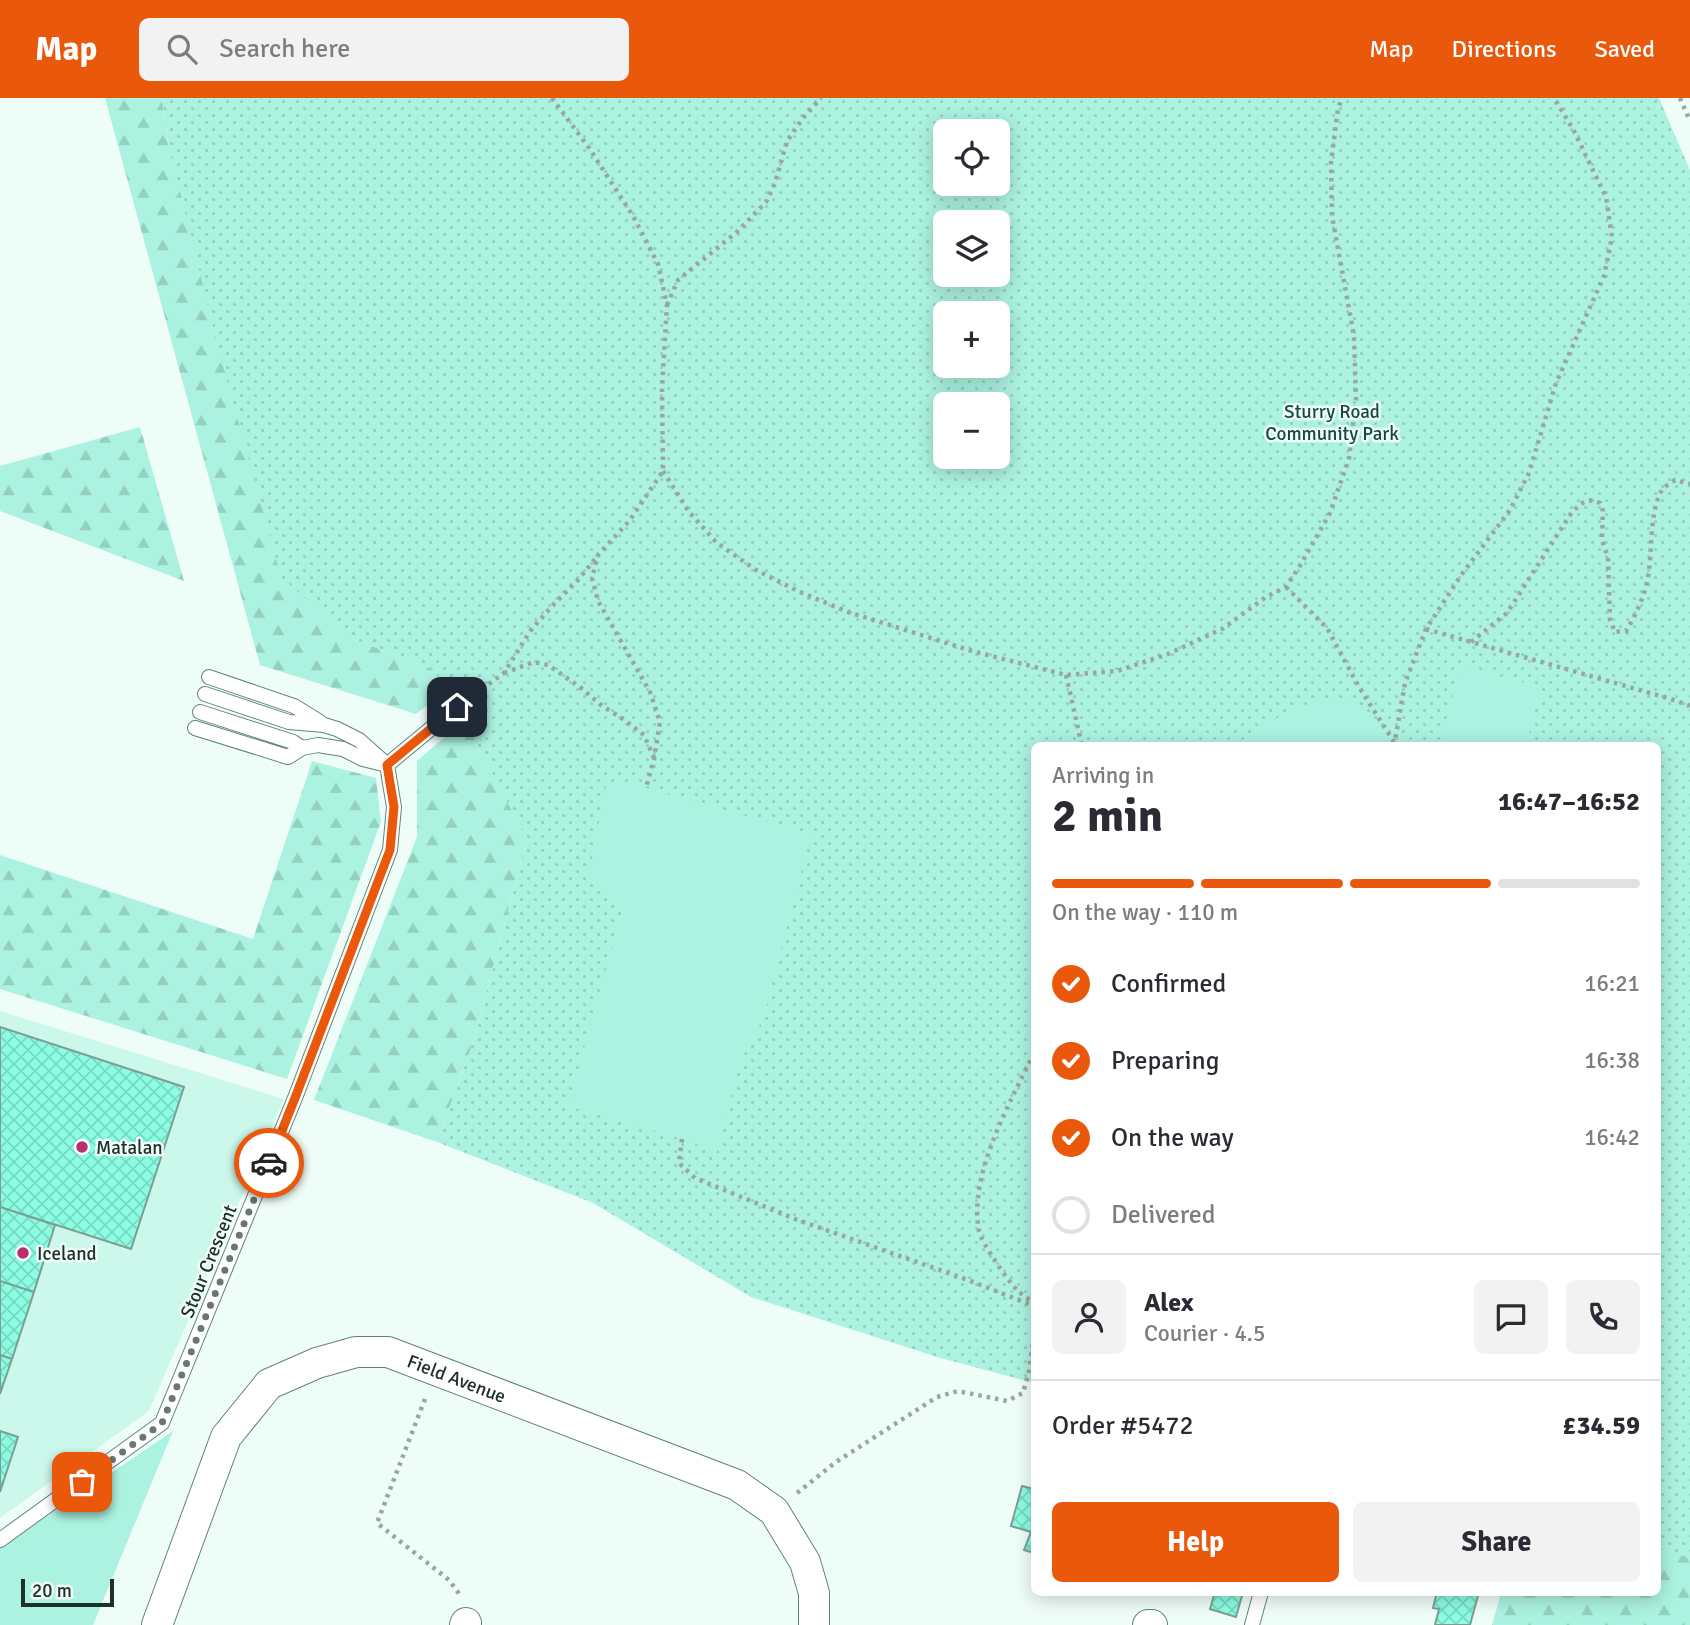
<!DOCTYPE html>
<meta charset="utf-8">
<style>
:root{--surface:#fff;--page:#f2f2f3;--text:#2b2b33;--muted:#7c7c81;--line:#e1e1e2;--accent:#ea580c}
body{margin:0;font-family:Signika,sans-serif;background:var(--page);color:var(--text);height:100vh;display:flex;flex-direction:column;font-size:26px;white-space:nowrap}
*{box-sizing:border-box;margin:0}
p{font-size:23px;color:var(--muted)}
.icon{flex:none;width:38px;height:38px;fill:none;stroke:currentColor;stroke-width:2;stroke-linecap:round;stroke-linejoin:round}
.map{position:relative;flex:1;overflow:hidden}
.details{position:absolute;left:1031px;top:644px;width:630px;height:854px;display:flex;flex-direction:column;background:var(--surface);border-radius:10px;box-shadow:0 4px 18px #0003}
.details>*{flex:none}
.fabs{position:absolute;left:933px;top:21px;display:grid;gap:14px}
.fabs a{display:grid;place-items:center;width:77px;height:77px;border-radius:10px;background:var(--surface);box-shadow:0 4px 18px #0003;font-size:35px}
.scale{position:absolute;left:21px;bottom:18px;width:93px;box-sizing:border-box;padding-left:7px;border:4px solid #212f2b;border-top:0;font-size:19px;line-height:24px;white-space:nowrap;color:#212f2b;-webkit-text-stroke:5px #effdf9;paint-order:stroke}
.pin{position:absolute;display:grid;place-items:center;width:60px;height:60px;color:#fff;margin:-30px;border-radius:14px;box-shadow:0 4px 10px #0006}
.courier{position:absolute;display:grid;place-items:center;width:70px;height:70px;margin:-35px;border:5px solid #ea580c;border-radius:50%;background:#fff;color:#222;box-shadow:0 2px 9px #0007}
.head em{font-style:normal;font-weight:800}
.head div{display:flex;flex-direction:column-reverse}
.head{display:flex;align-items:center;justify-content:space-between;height:119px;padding:0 21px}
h1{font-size:46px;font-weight:800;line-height:52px}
.bar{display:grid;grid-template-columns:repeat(4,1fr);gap:10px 7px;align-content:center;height:84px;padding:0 21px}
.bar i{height:9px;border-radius:5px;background:var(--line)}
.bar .on{background:var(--accent)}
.bar p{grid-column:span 4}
.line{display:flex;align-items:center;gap:18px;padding:0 21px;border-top:2px solid var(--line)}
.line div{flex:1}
.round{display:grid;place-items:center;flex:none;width:74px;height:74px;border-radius:10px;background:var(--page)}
ol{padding:0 21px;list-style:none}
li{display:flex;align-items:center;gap:21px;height:77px}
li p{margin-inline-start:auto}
li .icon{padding:7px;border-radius:50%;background:var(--accent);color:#fff;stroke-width:4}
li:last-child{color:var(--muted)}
li i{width:38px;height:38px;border:4px solid var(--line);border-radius:50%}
.cta{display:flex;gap:14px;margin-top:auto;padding:14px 21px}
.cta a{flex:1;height:80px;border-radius:10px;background:var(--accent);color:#fff;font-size:28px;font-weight:800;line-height:80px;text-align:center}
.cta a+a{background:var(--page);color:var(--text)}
header{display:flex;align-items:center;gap:42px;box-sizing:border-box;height:98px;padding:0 35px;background:var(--accent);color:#fff}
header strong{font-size:33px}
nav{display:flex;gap:38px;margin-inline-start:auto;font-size:24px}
.search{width:490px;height:63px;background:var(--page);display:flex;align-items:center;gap:18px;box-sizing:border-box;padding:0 24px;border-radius:10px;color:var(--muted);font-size:26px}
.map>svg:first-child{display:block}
</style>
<header>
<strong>Map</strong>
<div class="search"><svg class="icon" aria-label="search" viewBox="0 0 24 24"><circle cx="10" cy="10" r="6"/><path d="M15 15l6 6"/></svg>Search here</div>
<nav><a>Map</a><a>Directions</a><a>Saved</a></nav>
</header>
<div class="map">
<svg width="1690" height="1527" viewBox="0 0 1690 1527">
<defs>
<pattern id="forest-firs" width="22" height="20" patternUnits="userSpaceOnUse" patternTransform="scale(1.75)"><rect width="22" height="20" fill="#acf2e0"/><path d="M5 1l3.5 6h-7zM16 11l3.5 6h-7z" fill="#94d0c0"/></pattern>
<pattern id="park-dots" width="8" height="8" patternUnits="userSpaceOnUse" patternTransform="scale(1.75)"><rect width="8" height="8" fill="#acf2e0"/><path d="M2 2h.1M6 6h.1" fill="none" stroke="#94d0c0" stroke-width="1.8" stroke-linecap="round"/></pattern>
<pattern id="building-cross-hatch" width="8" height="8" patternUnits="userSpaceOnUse" patternTransform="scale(1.75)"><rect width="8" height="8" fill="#8bfde2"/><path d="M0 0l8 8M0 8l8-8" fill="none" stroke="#78d9c2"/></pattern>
</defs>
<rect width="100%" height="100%" fill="#effdf9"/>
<path fill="#cbf8eb" d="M0 913 284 1001 149 1313 0 1420Z"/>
<path fill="url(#forest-firs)" d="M105 0H162L168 44 353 541 433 571 447 592 416 616 260 567Z
M140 329 184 483 0 413V368Z
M464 622 527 741 474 942 437 1044 314 1002 417 739V663Z
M312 663 376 680 381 724 287 981 0 891V757L253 841Z
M1690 1069V1527H1492L1501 1495 1657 1494V1160Z"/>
<path fill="url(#park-dots)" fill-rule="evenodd" d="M162 0H1659L1690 72V1460L1657 1450V648H1034V1285L937 1259 751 1199 593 1105 437 1044 474 942 527 741 457 609 433 571 353 541 281 479 219 253 168 44ZM945 33H998V86H945ZM945 124H998V177H945ZM945 215H998V268H945ZM945 306H998V359H945Z"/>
<path fill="#acf2e0" d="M1461 568 1541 589 1526 647H1439Z
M1321 601C1356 602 1377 611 1386 647H1242C1263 623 1292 612 1321 601Z
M607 683 646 690 811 736 763 921 740 964 717 1054 682 1041 568 1008 622 813 589 776Z
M173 1333 93 1527H0V1450Z"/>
<path fill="url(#building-cross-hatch)" stroke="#7d9e95" stroke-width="2" d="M0 929 184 989 131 1151 0 1109Z
M0 1109 55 1127 34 1194 0 1183Z
M0 1183 34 1194 12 1261 0 1257Z
M0 1257 12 1261 0 1296Z
M0 1333 18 1339 0 1394Z
M1022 1388 1034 1391V1455L1024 1452 1031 1434 1011 1428Z
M1215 1494H1243L1236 1519 1210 1511Z
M1437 1494H1479L1470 1527H1435L1439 1511 1433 1510Z"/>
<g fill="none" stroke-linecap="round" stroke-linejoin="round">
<g stroke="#62837a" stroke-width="16">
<path id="service" d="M209 579 294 608 320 624
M205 596 289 624 324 627 337 631 359 642 386 666
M200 614 293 644 302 650
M195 630 288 659 302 650 318 647 343 651 363 661 387 667
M387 667 457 609
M0 1442 162 1325 295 1000 390 752 394 709 387 667
M1252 1527 1261 1494"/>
</g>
<g stroke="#62837a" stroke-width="32">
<g id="minor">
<path id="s1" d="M157 1527 226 1339 269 1286 317 1265 356 1254H388L737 1387 774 1413 805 1464 814 1495V1527"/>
<path d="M465 1527 466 1525"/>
<path d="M1148 1527H1152"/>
</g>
</g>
<path stroke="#99a7a3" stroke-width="4.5" stroke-dasharray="3.5 5" stroke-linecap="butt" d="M552 0 589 50 633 118 658 166 667 207 662 291 663 373 630 422 598 457 592 480 598 503 650 594 660 624 654 661 646 690
M1680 0 1690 23
M667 207 678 182 738 133 766 104 775 85 787 43 803 20 821 0
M663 373 689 414 717 445 756 472 802 495 848 514 972 553 1066 577 1117 573 1168 556 1222 531 1266 499 1286 489 1301 466 1330 415 1349 360 1356 302 1354 238 1332 118 1331 64 1338 11 1342 0
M1286 489 1327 530 1359 589 1394 644
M1426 531 1671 601 1690 608
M1471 544 1507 515 1570 417C1579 407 1586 398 1600 405L1603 413 1602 442 1608 460 1610 522 1615 534 1626 533C1637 515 1647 493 1649 472 1652 450 1650 411 1662 392 1665 388 1671 385 1675 382L1690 386
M504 575 534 564 548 567 580 589 601 607 623 621 644 637 654 660
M1066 577 1082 648
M475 596 504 575 531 532 554 506 578 482 596 460
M1394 648 1405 585 1426 531 1462 476 1510 412 1529 375 1556 285 1604 178 1612 139 1606 99 1573 31 1554 0
M1034 955C1010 1005 968 1077 979 1133 981 1144 1008 1183 1017 1192 1022 1197 1029 1201 1034 1205
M682 1041 679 1065 695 1080 795 1121 968 1182 1034 1208
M425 1301 377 1425 449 1482 460 1497
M797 1395 836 1364 937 1299 958 1293 1007 1303 1023 1295 1029 1273 1034 1235"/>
<use href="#service" stroke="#fff" stroke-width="14"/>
<use href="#minor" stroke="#fff" stroke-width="30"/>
</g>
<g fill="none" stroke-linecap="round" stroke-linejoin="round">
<path stroke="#697773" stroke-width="7" stroke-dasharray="0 12.6" d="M82 1384 162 1325 269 1065"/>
<path stroke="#ea580c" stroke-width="9" d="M269 1065 295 1000 390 752 394 709 387 667 457 609"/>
</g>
<g fill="#b73070" stroke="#effdf9" stroke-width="2.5">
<circle cx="82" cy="1049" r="7"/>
<circle cx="23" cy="1155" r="7"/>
</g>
<g text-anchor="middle" stroke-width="5" stroke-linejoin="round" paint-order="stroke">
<g font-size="19" fill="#16493e" stroke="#effdf9">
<text x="1332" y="320">Sturry Road<tspan x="1332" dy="22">Community Park</tspan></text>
</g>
<g font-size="19" fill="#212f2b" stroke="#effdf9" text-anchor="start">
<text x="96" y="1056">Matalan</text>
<text x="37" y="1162">Iceland</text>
</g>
<g font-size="19" fill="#212f2b" stroke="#effdf9">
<text transform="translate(208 1163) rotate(-68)" y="7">Stour Crescent</text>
<text dy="7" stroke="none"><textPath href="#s1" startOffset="467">Field Avenue</textPath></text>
</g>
</g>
</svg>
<div class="fabs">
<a><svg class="icon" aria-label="locate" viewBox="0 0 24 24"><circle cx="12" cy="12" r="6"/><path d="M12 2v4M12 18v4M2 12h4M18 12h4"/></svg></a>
<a><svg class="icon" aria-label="layers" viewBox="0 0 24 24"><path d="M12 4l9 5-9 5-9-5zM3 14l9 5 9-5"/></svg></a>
<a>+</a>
<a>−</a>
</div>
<div class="scale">20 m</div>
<div class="pin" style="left:82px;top:1384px;background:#ea580c"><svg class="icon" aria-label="bag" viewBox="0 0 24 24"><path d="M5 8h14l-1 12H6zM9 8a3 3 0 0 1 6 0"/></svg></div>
<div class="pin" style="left:457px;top:609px;background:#1f2937"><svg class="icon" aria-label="home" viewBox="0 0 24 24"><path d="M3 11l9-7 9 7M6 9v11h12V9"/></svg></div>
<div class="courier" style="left:269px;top:1065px"><svg class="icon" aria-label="car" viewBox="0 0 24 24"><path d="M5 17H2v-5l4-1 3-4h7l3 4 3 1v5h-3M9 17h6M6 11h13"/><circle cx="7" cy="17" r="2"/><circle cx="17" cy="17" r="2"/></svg></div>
<section class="details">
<div class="head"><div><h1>2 min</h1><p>Arriving in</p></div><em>16:47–16:52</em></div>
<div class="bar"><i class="on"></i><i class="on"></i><i class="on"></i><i></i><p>On the way · 110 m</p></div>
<ol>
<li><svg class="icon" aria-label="check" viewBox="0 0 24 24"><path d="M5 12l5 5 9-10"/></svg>Confirmed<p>16:21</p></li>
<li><svg class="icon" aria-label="check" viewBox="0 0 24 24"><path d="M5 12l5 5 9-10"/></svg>Preparing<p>16:38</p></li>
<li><svg class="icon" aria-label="check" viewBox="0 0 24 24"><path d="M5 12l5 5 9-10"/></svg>On the way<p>16:42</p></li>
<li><i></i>Delivered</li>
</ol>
<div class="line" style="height:126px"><a class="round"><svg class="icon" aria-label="person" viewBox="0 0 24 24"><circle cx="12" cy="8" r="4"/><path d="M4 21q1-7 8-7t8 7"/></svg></a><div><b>Alex</b><p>Courier · 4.5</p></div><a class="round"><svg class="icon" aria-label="chat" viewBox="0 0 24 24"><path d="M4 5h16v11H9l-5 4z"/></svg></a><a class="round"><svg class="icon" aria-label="phone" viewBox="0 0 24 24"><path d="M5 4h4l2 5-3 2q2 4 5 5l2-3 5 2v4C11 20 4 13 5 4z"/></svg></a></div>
<div class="line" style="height:91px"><div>Order #5472</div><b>£34.59</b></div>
<div class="cta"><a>Help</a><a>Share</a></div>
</section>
</div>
